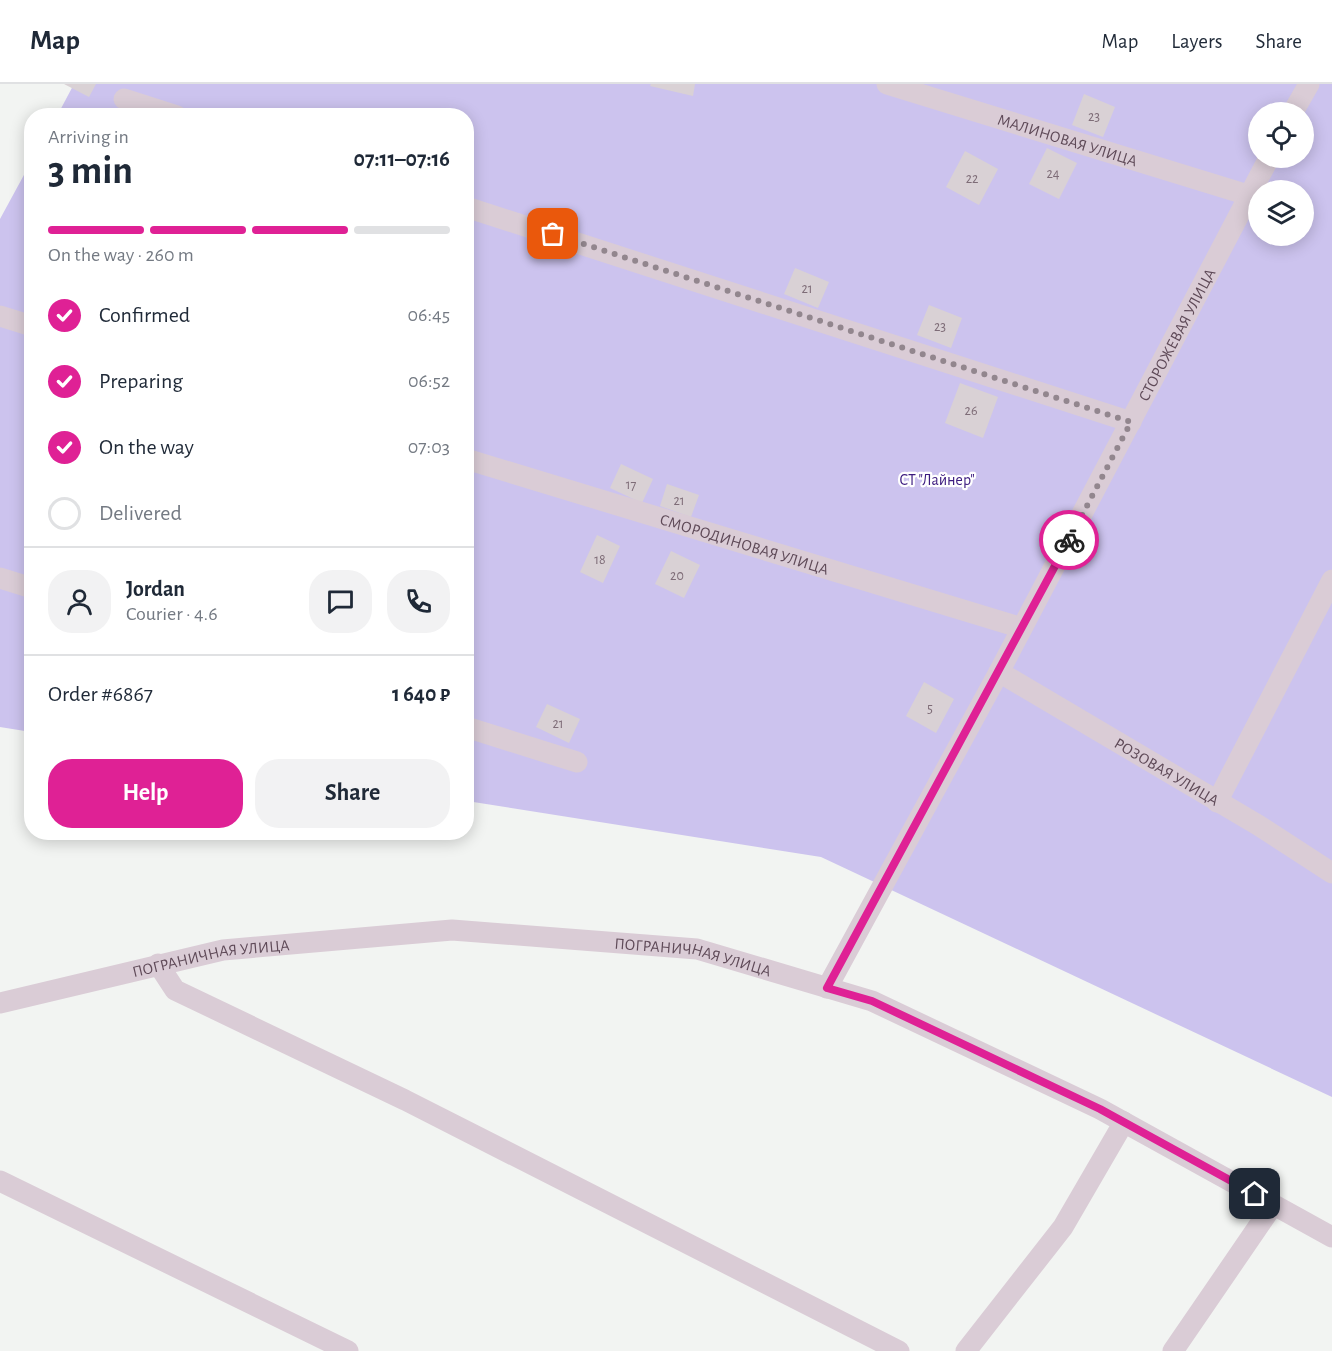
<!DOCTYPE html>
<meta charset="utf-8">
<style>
:root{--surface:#fff;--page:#f2f2f3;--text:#1f2937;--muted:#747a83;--line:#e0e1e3;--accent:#df2195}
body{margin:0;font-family:"Alegreya Sans",sans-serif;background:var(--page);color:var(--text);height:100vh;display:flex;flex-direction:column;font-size:22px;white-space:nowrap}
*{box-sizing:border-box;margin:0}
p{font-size:20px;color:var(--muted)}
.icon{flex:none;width:33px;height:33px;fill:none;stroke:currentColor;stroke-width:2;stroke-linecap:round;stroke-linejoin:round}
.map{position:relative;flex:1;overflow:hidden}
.panel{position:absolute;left:24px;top:24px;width:450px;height:732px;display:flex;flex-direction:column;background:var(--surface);border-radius:24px;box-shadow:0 3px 15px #0003}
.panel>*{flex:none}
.fabs{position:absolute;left:1248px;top:18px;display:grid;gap:12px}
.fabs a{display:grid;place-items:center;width:66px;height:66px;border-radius:50%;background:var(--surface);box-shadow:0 3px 15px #0003;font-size:30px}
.pin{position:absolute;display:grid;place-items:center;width:51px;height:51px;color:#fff;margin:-26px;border-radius:12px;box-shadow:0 3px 9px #0006}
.courier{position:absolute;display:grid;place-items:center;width:60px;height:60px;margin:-30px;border:4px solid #df2195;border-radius:50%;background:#fff;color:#222;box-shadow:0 2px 8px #0007}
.head em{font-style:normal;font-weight:700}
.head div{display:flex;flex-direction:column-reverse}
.head{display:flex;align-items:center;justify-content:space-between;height:102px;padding:0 24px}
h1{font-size:39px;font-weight:700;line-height:45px}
.bar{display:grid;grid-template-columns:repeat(4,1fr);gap:9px 6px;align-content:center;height:72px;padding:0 24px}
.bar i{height:8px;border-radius:4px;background:var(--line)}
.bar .active{background:var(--accent)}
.bar p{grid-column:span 4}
.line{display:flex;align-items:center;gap:15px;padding:0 24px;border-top:2px solid var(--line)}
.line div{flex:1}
.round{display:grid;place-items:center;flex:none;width:63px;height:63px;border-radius:24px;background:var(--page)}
ol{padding:0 24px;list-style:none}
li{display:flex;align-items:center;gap:18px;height:66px}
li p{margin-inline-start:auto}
li .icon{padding:6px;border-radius:50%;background:var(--accent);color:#fff;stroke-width:4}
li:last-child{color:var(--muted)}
li i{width:33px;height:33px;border:3px solid var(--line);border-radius:50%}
.action{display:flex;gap:12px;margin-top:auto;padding:12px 24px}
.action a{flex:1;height:69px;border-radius:24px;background:var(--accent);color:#fff;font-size:24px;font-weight:700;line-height:69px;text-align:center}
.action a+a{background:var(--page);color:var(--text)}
header{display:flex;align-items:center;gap:36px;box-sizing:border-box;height:84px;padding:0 30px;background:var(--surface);border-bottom:2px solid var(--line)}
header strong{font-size:28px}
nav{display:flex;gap:33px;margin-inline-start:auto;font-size:21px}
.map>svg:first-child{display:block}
</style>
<header>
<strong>Map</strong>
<nav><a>Map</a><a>Layers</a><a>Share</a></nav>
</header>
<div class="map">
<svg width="1332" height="1267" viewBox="0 0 1332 1267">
<rect width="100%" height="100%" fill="#f2f4f2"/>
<path fill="#ccc3ee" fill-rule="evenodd" d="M74 0H1332V1013L821 773 467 717 466 32H57ZM1258 28H1304V74H1258ZM1258 106H1304V152H1258Z
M31 78V648L0 643V135Z"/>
<path fill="#d9d1d5" d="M64 0H96L89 13Z
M651 0H695L693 12 650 2Z
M1084 10 1115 23 1103 53 1072 41Z
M1047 64 1077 79 1059 115 1029 100Z
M965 67 998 85 979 121 946 103Z
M795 184 829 198 818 224 784 210Z
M929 221 962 234 951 264 917 251Z
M960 299 998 313 983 354 945 339Z
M621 380 653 395 642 419 610 404Z
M667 400 699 411 691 433 660 422Z
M597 451 620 462 603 499 580 488Z
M671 467 700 481 684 514 655 500Z
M924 598 954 615 936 649 906 632Z
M547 620 580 635 569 659 536 643Z"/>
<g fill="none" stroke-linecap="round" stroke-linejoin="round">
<g stroke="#daccd6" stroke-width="21">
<path id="s1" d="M887 0 1248 111"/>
<path d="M124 15 177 32"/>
<path d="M1293 28 1309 0"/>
<path d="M466 123 1131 338"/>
<path d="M0 232 32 242"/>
<path id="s2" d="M466 375 1022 544"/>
<path d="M0 494 32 504"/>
<path id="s3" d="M999 588 1258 741 1332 789"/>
<path d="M466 643 577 678"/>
<path d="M1217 718 1332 496"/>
<path d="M158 880 175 906 405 1016 899 1267"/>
<path id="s4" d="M827 904 999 588 1269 74"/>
<path id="s5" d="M0 919 223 866 452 846 697 865 872 917 1100 1025 1332 1153"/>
<path d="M0 1097 348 1267"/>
<path d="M966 1267 1063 1143 1124 1038"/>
<path d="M1173 1267 1273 1121"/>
</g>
</g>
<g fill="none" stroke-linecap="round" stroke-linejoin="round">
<path stroke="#92868e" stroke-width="6" stroke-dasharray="0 10.8" d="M553 150 1131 338 1069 456"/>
<path stroke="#df2195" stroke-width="8" d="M1069 456 827 904 872 917 1100 1025 1255 1110"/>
</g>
<g text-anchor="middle" stroke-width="4.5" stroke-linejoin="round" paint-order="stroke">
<g font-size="14" fill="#7e6c77">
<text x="1094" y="37">23</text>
<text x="1053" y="94">24</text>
<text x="972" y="99">22</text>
<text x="807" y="209">21</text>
<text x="940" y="247">23</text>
<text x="971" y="331">26</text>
<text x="631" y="405">17</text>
<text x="679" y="421">21</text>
<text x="600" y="480">18</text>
<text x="677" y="496">20</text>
<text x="930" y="629">5</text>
<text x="558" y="644">21</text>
</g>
<g font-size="16" fill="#5f4a58" stroke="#fff">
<text dy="6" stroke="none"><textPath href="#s1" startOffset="189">МАЛИНОВАЯ УЛИЦА</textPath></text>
<text dy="6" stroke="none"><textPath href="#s4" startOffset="741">СТОРОЖЕВАЯ УЛИЦА</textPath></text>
<text dy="6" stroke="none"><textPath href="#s2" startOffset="291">СМОРОДИНОВАЯ УЛИЦА</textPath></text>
<text dy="6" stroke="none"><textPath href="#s3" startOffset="195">РОЗОВАЯ УЛИЦА</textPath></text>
<text dy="6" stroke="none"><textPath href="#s5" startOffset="216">ПОГРАНИЧНАЯ УЛИЦА</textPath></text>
<text dy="6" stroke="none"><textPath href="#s5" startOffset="702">ПОГРАНИЧНАЯ УЛИЦА</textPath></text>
</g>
<g font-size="16" fill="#3c1b7f" stroke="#fff">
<text x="937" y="401">СТ "Лайнер"</text>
</g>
</g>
</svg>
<div class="fabs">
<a><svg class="icon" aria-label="locate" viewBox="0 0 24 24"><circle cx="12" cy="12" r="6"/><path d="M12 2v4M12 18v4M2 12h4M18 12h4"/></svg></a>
<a><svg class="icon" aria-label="layers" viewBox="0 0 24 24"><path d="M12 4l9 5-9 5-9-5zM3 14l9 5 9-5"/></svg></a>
</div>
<div class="pin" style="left:553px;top:150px;background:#ea580c"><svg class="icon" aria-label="bag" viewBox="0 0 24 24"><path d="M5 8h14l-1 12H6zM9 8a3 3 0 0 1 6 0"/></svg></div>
<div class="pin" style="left:1255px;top:1110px;background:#1f2937"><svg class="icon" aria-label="home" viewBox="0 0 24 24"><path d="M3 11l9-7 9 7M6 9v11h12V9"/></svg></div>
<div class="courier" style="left:1069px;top:456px"><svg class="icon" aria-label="bike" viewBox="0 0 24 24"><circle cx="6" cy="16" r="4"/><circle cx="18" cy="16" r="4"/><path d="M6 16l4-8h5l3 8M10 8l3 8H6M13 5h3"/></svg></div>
<section class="panel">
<div class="head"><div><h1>3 min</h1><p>Arriving in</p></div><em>07:11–07:16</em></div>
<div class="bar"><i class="active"></i><i class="active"></i><i class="active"></i><i></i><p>On the way · 260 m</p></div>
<ol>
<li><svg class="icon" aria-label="check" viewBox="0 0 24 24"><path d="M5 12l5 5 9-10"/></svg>Confirmed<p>06:45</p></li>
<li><svg class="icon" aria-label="check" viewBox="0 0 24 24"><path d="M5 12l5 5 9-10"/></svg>Preparing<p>06:52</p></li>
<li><svg class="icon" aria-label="check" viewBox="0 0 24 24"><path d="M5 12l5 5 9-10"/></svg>On the way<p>07:03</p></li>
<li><i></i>Delivered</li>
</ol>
<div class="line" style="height:108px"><a class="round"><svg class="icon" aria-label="person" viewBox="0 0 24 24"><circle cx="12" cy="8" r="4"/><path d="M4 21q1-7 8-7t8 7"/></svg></a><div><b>Jordan</b><p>Courier · 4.6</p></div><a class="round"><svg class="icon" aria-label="chat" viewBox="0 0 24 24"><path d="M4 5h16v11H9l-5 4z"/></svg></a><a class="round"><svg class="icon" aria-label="phone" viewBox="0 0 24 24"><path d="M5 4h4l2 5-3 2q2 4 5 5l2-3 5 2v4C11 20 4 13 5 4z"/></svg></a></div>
<div class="line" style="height:78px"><div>Order #6867</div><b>1 640 ₽</b></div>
<div class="action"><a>Help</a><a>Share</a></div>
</section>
</div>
